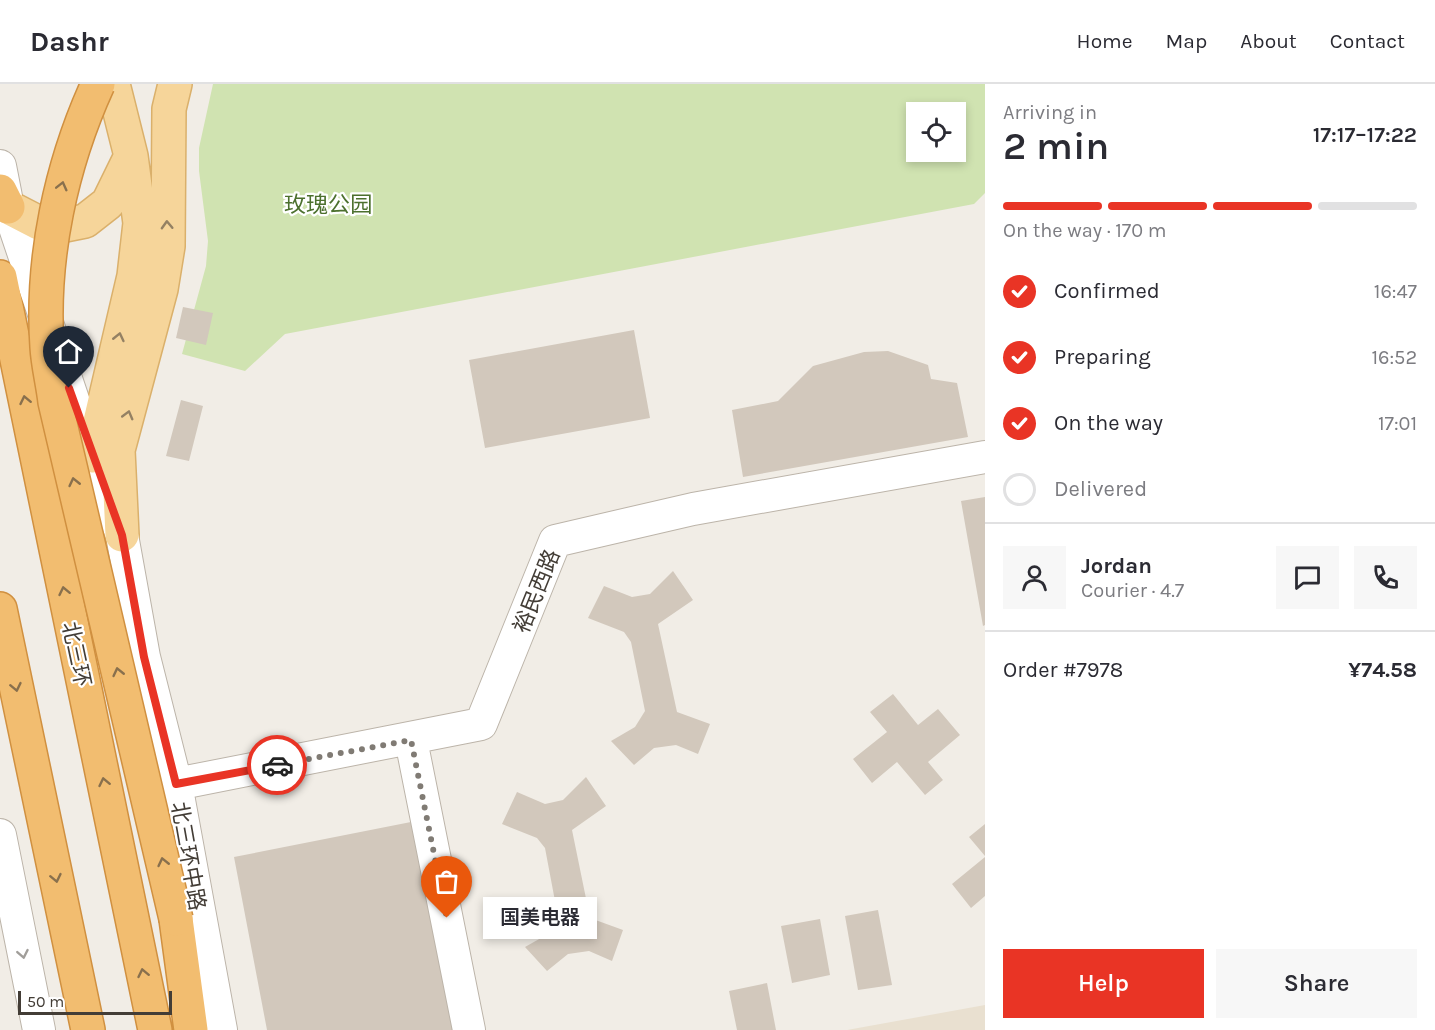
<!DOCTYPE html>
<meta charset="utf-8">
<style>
:root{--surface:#fff;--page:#f7f7f7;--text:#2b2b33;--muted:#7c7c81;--line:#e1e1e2;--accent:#e93425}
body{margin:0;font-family:Karla,"Noto Sans SC",sans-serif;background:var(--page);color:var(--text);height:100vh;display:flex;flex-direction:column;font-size:22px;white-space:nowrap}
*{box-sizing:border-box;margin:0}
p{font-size:20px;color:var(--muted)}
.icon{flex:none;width:33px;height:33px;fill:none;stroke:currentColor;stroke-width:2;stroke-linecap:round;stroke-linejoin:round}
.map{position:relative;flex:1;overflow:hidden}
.side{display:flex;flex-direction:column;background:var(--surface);width:450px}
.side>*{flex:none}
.fabs{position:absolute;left:906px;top:18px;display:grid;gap:12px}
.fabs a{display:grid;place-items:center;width:60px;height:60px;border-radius:0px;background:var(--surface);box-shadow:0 3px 9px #0003;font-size:30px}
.scale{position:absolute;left:18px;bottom:15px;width:154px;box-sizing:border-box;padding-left:6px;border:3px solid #433d36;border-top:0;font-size:16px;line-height:21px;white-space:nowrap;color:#433d36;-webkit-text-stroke:4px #fff;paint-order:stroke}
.pin{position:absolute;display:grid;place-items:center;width:51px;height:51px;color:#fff;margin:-62px -26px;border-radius:50% 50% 50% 0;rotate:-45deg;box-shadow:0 0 6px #0007}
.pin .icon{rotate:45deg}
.courier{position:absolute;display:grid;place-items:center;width:60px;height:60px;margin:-30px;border:4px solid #e93425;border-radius:50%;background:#fff;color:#222;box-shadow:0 2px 8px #0007}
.bubble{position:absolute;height:42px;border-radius:0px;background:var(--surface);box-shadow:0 3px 9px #0003;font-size:20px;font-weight:600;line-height:42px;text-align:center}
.overview em{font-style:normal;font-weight:600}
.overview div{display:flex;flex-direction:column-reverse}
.overview{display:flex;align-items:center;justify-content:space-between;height:102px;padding:0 18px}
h1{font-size:39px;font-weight:600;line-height:45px}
.bar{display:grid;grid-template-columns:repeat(4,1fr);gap:9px 6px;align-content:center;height:72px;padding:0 18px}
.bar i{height:8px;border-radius:4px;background:var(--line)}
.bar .selected{background:var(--accent)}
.bar p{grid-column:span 4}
.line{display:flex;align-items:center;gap:15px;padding:0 18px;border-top:2px solid var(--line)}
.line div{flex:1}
.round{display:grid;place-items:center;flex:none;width:63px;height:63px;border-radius:0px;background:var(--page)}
ol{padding:0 18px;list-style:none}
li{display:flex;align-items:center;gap:18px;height:66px}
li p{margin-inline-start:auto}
li .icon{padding:6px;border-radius:50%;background:var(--accent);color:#fff;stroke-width:4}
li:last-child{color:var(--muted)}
li i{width:33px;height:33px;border:3px solid var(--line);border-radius:50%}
.button{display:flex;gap:12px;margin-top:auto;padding:12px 18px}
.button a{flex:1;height:69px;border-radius:0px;background:var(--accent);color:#fff;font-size:24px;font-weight:600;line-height:69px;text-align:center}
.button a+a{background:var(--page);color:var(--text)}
header{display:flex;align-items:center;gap:36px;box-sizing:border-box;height:84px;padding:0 30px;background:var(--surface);border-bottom:2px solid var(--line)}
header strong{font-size:28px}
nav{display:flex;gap:33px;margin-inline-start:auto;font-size:21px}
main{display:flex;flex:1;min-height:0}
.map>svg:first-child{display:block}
</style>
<header>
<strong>Dashr</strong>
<nav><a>Home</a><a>Map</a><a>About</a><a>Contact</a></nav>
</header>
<main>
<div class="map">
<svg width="985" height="946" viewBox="0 0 985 946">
<rect width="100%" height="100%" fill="#f1ede6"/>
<path fill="#e9e0d0" d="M985 921V946H847Z"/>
<path fill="#d0e3b1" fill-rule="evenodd" d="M213 0H985V109L974 120 285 250 245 287 182 270 206 182 208 157 199 87V64ZM916 28H956V68H916Z"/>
<path fill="#d2c8bc" d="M183 223 213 229 206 261 176 254Z
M634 246 650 334 485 364 469 276Z
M888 267 928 281 931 295 957 299 968 353 743 393 732 326 778 317 813 282 864 268Z
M181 316 203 322 189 377 166 372Z
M985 413V541L983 542 961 417Z
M673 487 693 516 658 540 677 628 710 640 698 670 676 661 654 664 634 681 611 657 635 643 645 627 631 558 624 548 588 534 604 502 632 513 650 510Z
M893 610 918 641 938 625 960 651 928 678 943 696 925 711 897 678 872 699 853 675 887 648 870 628Z
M586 693 606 722 572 746 590 834 623 846 612 877 589 867 568 870 547 887 525 863 548 850 558 833 545 764 537 754 502 740 517 708 545 720 563 716Z
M416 737 457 946H267L234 773Z
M985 740V772L969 753Z
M985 773V812L971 824 952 800Z
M878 826 892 901 858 906 845 832Z
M820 835 830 891 792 899 781 842Z
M767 899 776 946H737L729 907Z"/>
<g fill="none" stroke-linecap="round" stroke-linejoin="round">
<g stroke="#bcb4a9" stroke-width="34">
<path id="minor" d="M0 82 8 123 92 372 122 451 144 573 176 700 221 946
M411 656 469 946
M176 700 481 640 555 457 693 425 985 373
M0 751 39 946"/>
</g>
<g stroke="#dab06b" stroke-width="36">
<path id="major" d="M8 123 39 139 65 141 85 137 108 119 131 72
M92 372 134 192 140 139 131 72 113 0
M122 451 118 366 161 205 168 162 169 25 175 0"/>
</g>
<g stroke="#d09040" stroke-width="36">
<path id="highway" d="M0 107 8 123
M0 193 155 946
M0 525 88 946
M176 835 191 946"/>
</g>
<use href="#minor" stroke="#fff" stroke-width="32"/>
<use href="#major" stroke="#f6d59a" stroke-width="33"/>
<use href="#highway" stroke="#f2bd70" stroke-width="33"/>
<g stroke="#d09040" stroke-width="36" stroke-linecap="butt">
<path id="highway-bridge" d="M98 0C61 81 41 174 47 263 48 281 53 300 55 318L176 835"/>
</g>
<use href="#highway-bridge" stroke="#f2bd70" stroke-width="33"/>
</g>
<defs><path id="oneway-chevron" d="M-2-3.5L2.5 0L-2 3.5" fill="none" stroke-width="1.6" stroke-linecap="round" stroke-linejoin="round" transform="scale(1.5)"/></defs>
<g stroke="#89704d">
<use href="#oneway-chevron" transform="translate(62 102) rotate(-76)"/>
<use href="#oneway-chevron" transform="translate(25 316) rotate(-102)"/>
<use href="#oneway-chevron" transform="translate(74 398) rotate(-103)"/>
<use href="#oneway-chevron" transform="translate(64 507) rotate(-102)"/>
<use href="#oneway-chevron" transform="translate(118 588) rotate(-103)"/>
<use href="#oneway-chevron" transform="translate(16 603) rotate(78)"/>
<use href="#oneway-chevron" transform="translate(104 698) rotate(-102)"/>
<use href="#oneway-chevron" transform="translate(163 778) rotate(-103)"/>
<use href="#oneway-chevron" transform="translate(56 794) rotate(78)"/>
<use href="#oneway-chevron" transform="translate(143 889) rotate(-102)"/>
</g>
<g stroke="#948163">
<use href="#oneway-chevron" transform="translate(167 141) rotate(-92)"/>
<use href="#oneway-chevron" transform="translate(119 253) rotate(-77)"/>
<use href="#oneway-chevron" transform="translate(128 331) rotate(-75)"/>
</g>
<use stroke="#a19e9a" href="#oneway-chevron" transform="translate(23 870) rotate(79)"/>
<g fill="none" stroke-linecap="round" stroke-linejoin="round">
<path stroke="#807b74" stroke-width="6" stroke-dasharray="0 10.8" d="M277 681 411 656 447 834"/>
<path stroke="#e93425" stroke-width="8" d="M69 304 122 451 144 573 176 700 277 681"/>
</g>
<g text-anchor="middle" stroke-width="4.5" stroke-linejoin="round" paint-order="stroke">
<g font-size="22" fill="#4c702e" stroke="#fff">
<text x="328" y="128">玫瑰公园</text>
</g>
<g font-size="22" fill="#433d36" stroke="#fff">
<text transform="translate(536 507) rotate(-68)" y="8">裕民西路</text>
<text transform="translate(77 570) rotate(78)" y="8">北三环</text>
<text transform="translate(189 772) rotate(80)" y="8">北三环中路</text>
</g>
</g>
</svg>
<div class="fabs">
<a><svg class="icon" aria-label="locate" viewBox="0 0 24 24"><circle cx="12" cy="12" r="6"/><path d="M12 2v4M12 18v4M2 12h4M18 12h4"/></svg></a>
</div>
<div class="scale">50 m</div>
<div class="pin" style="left:447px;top:834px;background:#ea580c"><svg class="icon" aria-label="bag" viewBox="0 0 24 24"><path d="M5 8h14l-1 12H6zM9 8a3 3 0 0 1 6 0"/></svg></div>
<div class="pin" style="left:69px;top:304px;background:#1f2937"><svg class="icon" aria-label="home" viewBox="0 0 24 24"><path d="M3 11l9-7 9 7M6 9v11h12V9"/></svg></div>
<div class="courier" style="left:277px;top:681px"><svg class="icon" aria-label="car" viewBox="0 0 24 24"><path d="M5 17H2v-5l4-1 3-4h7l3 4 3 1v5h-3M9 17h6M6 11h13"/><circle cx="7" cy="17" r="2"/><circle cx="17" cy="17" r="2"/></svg></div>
<div class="bubble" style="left:483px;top:813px;width:114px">国美电器</div>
</div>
<section class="side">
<div class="overview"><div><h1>2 min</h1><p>Arriving in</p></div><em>17:17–17:22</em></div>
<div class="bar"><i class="selected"></i><i class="selected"></i><i class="selected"></i><i></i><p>On the way · 170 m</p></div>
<ol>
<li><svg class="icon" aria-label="check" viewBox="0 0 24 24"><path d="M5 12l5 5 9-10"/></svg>Confirmed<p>16:47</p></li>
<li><svg class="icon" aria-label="check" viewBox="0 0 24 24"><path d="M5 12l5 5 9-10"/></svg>Preparing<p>16:52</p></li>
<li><svg class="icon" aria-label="check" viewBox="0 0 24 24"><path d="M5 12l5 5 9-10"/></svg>On the way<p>17:01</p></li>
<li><i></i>Delivered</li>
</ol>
<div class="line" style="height:108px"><a class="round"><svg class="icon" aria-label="person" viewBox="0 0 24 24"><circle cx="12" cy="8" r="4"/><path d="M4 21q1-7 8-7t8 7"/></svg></a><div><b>Jordan</b><p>Courier · 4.7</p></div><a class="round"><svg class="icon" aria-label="chat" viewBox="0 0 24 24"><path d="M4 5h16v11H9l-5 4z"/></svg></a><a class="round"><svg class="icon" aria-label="phone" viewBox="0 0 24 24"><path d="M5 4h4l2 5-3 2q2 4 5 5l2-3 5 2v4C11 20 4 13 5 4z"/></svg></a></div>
<div class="line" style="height:78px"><div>Order #7978</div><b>¥74.58</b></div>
<div class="button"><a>Help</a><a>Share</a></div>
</section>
</main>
